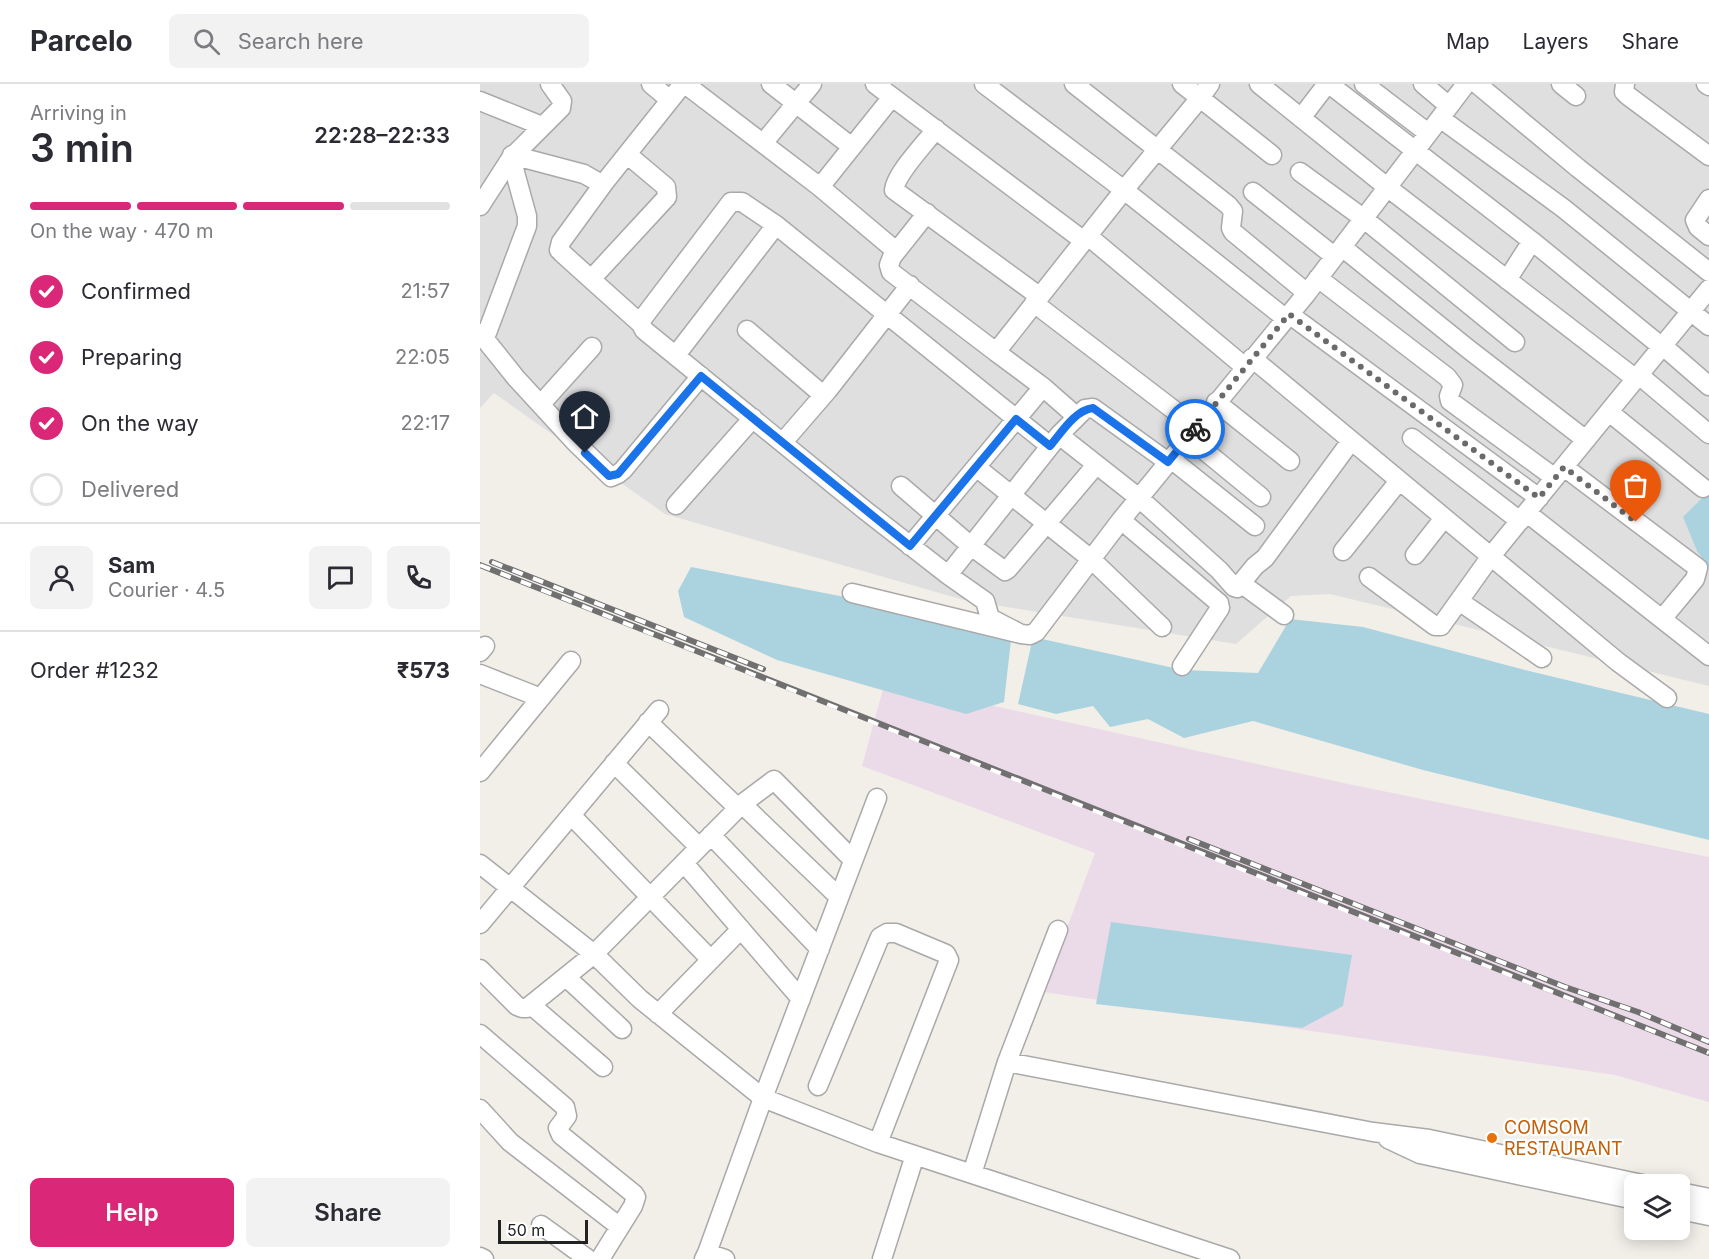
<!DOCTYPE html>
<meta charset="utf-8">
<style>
:root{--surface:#fff;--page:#f2f2f3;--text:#2b2b33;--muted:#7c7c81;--line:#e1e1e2;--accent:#db2777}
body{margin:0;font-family:Inter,sans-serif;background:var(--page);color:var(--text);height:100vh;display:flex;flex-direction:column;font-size:22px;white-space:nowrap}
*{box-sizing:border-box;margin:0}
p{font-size:20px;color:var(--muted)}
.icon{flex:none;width:33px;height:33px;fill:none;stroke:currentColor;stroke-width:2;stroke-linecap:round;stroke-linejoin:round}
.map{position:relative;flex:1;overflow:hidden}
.panel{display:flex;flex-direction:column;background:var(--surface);width:480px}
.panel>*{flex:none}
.buttons{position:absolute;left:1144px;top:1090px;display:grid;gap:12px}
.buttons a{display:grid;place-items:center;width:66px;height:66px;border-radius:9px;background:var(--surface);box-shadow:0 3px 15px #0003;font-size:30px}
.scale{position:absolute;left:18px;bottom:15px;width:90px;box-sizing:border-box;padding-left:6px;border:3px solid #222;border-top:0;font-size:16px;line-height:21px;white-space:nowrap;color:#222;-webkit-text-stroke:4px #fff;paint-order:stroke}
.pin{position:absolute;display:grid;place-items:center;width:51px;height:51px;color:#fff;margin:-62px -26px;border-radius:50% 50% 50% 0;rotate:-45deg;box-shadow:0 0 6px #0007}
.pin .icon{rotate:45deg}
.courier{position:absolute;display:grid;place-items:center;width:60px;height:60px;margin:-30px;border:4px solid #1a73e8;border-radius:50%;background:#fff;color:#222;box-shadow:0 2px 8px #0007}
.headline em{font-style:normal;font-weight:600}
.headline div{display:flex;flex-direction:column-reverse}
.headline{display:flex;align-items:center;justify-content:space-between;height:102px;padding:0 30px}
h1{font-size:39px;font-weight:600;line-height:45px}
.bar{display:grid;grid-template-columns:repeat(4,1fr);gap:9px 6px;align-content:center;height:72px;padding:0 30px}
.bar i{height:8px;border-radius:4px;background:var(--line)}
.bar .active{background:var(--accent)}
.bar p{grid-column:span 4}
.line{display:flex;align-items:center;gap:15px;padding:0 30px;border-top:2px solid var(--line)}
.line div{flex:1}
.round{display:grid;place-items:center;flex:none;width:63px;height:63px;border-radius:9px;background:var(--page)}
ol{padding:0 30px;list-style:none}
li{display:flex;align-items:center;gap:18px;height:66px}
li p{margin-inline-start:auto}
li .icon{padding:6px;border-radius:50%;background:var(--accent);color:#fff;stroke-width:4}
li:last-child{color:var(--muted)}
li i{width:33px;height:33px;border:3px solid var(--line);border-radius:50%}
.action{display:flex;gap:12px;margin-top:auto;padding:12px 30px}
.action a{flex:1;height:69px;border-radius:9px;background:var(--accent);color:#fff;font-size:24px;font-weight:600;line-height:69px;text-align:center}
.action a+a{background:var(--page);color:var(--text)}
header{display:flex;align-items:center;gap:36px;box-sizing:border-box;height:84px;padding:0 30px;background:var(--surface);border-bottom:2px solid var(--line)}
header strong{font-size:28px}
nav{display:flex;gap:33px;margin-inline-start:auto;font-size:21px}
.search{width:420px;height:54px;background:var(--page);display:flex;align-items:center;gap:15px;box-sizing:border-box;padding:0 21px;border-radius:9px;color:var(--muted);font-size:22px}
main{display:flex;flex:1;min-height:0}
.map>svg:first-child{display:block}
</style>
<header>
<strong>Parcelo</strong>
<div class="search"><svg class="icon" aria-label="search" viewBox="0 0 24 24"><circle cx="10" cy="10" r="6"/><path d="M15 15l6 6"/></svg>Search here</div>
<nav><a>Map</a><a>Layers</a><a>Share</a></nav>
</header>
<main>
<section class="panel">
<div class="headline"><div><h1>3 min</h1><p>Arriving in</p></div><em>22:28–22:33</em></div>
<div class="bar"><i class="active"></i><i class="active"></i><i class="active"></i><i></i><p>On the way · 470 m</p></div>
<ol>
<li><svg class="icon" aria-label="check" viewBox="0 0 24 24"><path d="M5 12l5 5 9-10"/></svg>Confirmed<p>21:57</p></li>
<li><svg class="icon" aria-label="check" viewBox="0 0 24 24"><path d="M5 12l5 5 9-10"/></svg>Preparing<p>22:05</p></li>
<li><svg class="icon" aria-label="check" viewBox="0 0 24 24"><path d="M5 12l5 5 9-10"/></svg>On the way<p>22:17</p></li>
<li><i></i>Delivered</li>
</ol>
<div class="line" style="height:108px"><a class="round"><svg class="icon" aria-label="person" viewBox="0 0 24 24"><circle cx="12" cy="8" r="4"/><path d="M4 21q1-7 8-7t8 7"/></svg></a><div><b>Sam</b><p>Courier · 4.5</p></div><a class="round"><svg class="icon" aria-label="chat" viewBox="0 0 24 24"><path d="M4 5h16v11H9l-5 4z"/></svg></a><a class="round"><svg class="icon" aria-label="phone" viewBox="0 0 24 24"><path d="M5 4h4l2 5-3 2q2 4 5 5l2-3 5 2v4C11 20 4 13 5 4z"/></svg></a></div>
<div class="line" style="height:78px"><div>Order #1232</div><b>₹573</b></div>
<div class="action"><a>Help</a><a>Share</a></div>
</section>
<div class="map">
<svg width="1229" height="1175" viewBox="0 0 1229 1175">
<rect width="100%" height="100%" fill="#f2efe9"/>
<path fill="#e0dfdf" d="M0 0H1229V602L850 510 811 512 756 560 484 516 185 430 14 309 0 324Z"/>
<path fill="#ebdbe8" d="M405 598 868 700 1229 773V1018L1135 991 563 908 615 769 382 682Z"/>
<path fill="#aad3df" d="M1229 407V483L1217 467 1203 433Z
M211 483 385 517 531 556 524 618 486 630 297 576 204 533 198 507Z
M810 535 883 543 1049 587 1229 630V756L943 686 773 637 704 654 668 635 630 643 613 622 576 630 538 620 553 553 703 586 778 589Z
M631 838 872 871 863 922 822 944 616 920Z"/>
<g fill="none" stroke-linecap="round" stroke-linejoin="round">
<g stroke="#a9a9a9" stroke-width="21">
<path id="minor" d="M171 0 190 16
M205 0 340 103 412 13
M291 0 372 63
M395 0 604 157
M594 0 748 121 753 127 751 144 753 148 827 209
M702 0 720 14 644 106 805 234
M730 0 720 14 792 71
M779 0 907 103 1156 295
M849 0 1052 157 1182 263
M884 0 948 49
M943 0 969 22
M997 0 1098 84 1229 188
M1081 0 1096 12
M1145 0 1144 8 1147 11 1229 72
M1226 0 1229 2
M0 17 62 42
M821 34 847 0
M960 34 1083 124 1229 242
M456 45C445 60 416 89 414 106L559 212
M284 58 332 0
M32 71 104 90 118 98 124 99 203 0
M148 71 186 103 187 113 114 192 113 197 161 240
M820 88 883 134 1035 258
M340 103 416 167
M773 108 854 172
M1229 115 1215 136 1218 143 1229 152
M0 122 31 74
M447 129 412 173 409 181 411 188 516 268
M608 152 765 283
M862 163 987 264 1106 356
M838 194 967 293 973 301 969 312 970 317 1075 394
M1027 196 1052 157
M113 197 82 169 79 166 81 158 124 99
M554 219 716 343
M809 230 1059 414
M267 246 343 311
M0 249 36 294 94 357 131 393 138 390 143 386 221 292
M5 254 47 142V132L31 74 81 24 82 17 70 0
M1183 262 1229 302
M196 271 296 141
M772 274 1138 578 1187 614
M1159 291 1229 350
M563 303 596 332
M736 318 810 377
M61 320 112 263
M1129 328 1223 404
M579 351 659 414 739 486 754 503 757 504 775 482 785 474 871 357
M708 353 781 413
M932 354 1040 437
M303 358 348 306 430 201
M691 375 775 442
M496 383 611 475 682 543
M1084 383 1218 484 1215 495 1182 535
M421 402 491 462 525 487 528 485 616 381
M196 421 273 334
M1047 429 1229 572
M641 436 739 519 740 524 702 582
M430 462 563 303 516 268 644 106 504 0
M863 467 919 397
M935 471 964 434
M468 491 579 351 605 325 613 324 688 378
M889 493 955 542H961L1011 472 1229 205
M762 500 804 531
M372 509 541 550 550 551 556 548 641 436 827 209 986 0
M979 517 1062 574
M541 550 510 534 505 517 468 491 386 427 164 246 161 240 163 234 251 118H262L296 141 570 362
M0 568 5 562
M0 590 61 614
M168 638 258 724
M134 679 219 763
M0 688 91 577
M262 720 359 813
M91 731 231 876
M231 751 340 865
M204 779 321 915
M0 780 114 870 160 915 283 1014 398 1059 750 1175
M0 840 179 626
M0 885 37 922 42 924H47L114 870 262 720 294 696 373 776
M86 893 142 945
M51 921 123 983
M178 930 261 845
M0 950 85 1023 87 1032 78 1044 81 1051 154 1110 156 1113 153 1122 120 1175
M527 978 893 1048 949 1055 1167 1101
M338 1002 400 853 407 849H416L466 870 469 876 398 1059
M0 1025 30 1058 140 1143
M908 1055 940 1070 1155 1116
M492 1090 527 978 578 846
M1200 1108 1229 1114
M1200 1126 1229 1132
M61 1141 108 1175
M227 1169 283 1014 397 714
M0 1173 4 1175
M224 1175 227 1169 245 1175
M402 1175 435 1071"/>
</g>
<use href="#minor" stroke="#fff" stroke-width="18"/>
<g stroke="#707070" stroke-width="6">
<path id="rail" d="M12 478 283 585
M0 481C409 645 818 809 1229 969
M709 755 1085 903 1158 928 1229 958"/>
</g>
<use href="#rail" stroke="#fff" stroke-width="4" stroke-dasharray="11" stroke-linecap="butt"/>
</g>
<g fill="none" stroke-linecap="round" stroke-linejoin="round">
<path stroke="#6b6a68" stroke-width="6" stroke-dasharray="0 10.8" d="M715 345 809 230 1059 414 1084 383 1156 438"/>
<path stroke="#1a73e8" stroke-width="8" d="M105 369 129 392 138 390 221 292 430 462 536 335 570 362C581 349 595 326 613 324L688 378 715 345"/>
</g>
<circle fill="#e8710a" stroke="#fff" stroke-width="2" cx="1012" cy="1054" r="6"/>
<g text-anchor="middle" stroke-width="4.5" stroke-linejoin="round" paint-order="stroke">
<g font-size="18" fill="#c56008" stroke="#fff" text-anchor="start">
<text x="1024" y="1050">COMSOM<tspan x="1024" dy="21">RESTAURANT</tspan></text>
</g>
</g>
</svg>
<div class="buttons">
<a><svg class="icon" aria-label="layers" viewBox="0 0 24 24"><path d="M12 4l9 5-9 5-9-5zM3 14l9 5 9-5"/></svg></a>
</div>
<div class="scale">50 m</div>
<div class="pin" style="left:1156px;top:438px;background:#ea580c"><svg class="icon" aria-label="bag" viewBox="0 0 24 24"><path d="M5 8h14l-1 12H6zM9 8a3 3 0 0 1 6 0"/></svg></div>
<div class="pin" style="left:105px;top:369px;background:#1f2937"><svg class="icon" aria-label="home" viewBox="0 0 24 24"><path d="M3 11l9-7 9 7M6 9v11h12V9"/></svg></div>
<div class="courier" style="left:715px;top:345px"><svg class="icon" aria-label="bike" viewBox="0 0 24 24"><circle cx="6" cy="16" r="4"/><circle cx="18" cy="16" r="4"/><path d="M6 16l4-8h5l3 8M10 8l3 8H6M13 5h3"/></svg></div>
</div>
</main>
